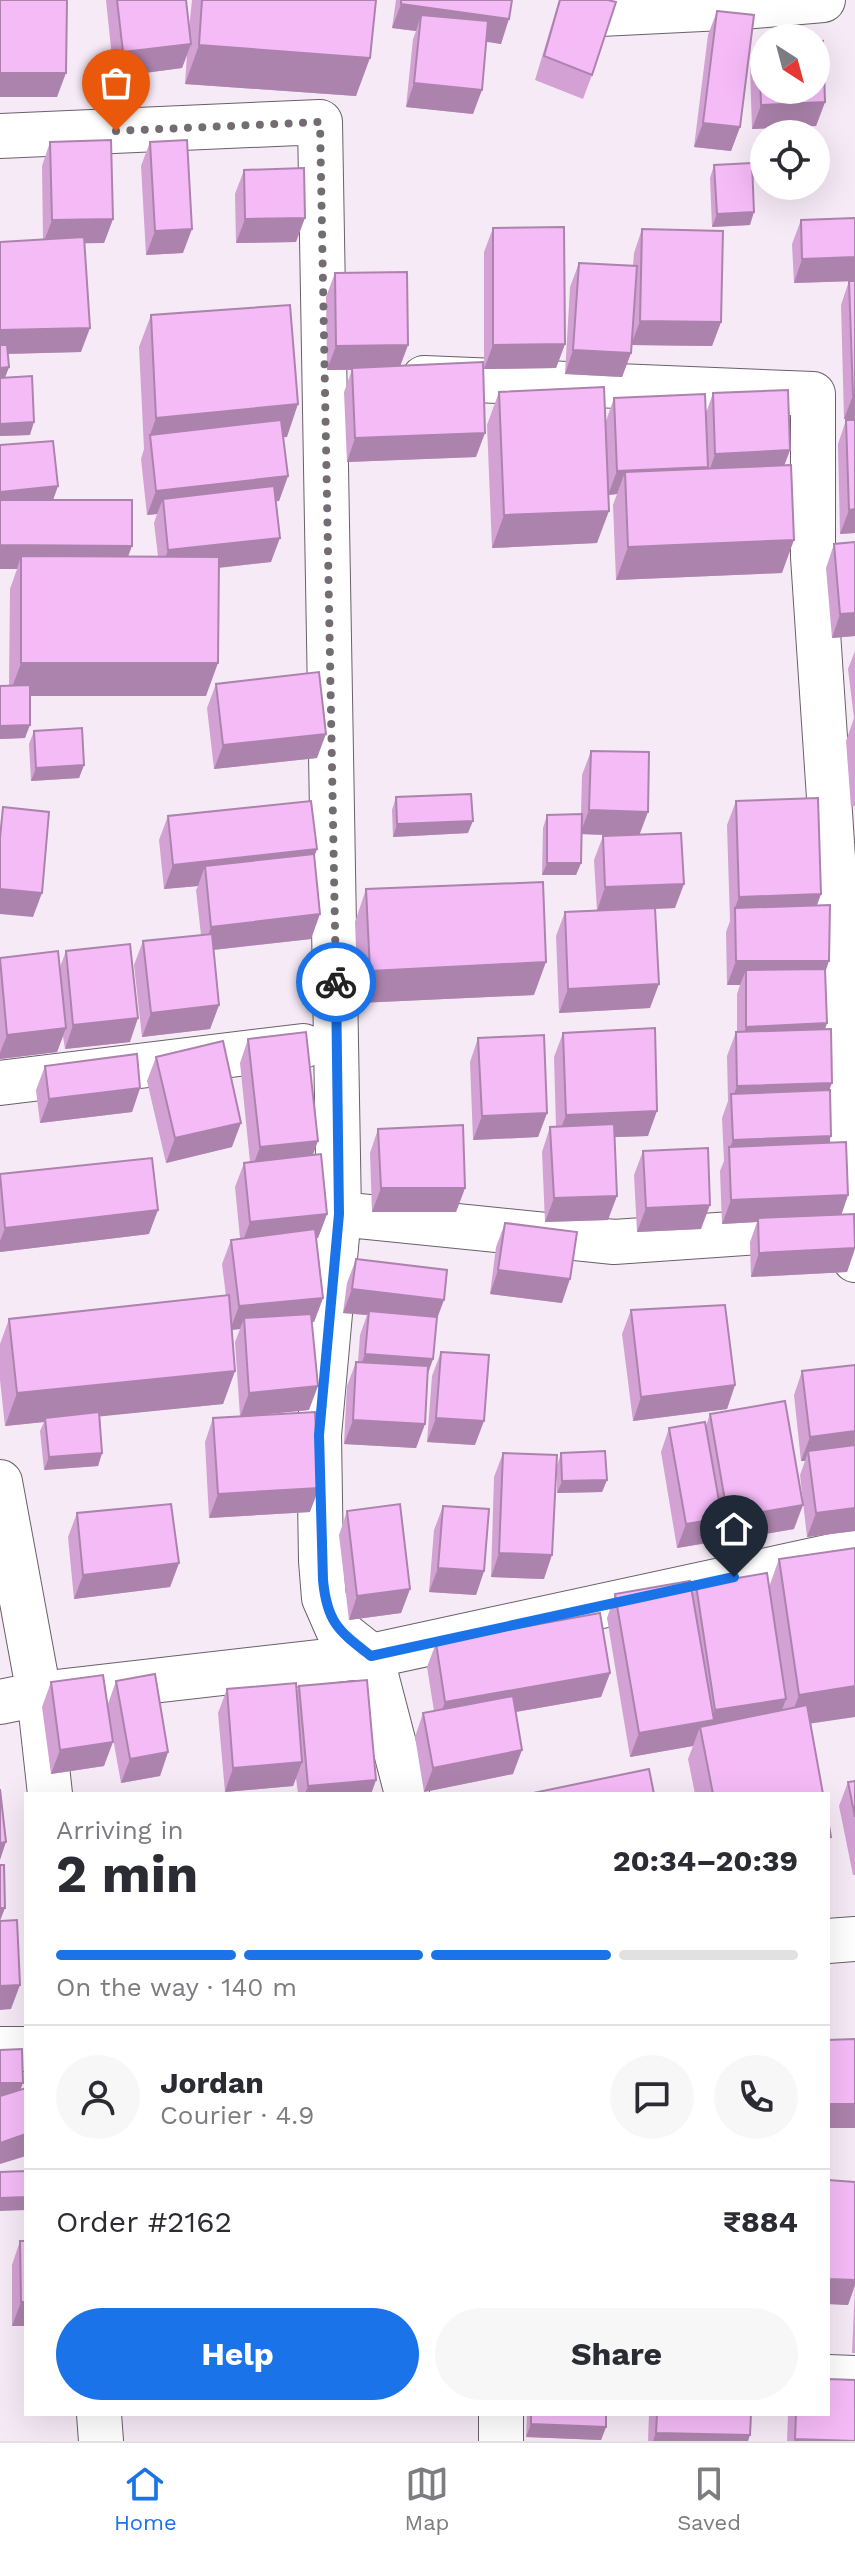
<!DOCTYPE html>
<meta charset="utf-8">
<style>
:root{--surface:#fff;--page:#f7f7f7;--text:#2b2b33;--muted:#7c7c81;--line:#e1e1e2;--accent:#1a73e8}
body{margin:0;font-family:"Work Sans",sans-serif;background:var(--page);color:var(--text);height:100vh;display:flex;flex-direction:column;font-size:30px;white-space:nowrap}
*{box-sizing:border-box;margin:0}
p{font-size:26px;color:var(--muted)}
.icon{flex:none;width:44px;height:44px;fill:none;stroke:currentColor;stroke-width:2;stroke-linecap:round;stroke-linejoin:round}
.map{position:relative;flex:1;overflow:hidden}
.side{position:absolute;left:24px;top:1792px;width:806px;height:624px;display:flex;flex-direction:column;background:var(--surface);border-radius:0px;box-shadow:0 8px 32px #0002}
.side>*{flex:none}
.needle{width:52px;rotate:144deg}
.buttons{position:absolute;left:750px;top:24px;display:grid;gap:16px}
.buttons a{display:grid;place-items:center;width:80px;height:80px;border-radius:50%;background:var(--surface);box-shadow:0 8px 32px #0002;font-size:40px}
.pin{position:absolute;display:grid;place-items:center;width:68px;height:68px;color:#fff;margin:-82px -34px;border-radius:50% 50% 50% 0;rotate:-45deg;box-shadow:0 0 8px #0007}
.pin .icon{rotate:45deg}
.courier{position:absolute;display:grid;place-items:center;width:80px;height:80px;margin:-40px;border:6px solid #1a73e8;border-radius:50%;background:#fff;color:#222;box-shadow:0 2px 10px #0007}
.summary em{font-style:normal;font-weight:700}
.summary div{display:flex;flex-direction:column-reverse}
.summary{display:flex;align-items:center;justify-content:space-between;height:136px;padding:0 32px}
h1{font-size:52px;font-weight:700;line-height:60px}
.bar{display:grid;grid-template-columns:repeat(4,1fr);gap:12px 8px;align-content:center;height:96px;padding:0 32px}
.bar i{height:10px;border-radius:6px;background:var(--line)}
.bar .selected{background:var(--accent)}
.bar p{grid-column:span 4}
.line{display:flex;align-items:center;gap:20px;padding:0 32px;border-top:2px solid var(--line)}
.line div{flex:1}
.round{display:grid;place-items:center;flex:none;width:84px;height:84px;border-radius:42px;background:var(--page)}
.action{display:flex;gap:16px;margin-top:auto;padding:16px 32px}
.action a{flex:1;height:92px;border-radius:48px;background:var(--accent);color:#fff;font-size:32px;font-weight:700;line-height:92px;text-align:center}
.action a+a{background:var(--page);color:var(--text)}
.tabs{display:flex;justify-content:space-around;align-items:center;height:112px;border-top:2px solid var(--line);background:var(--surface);font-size:22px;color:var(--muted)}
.tabs a{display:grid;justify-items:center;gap:4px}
.tabs .selected{color:var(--accent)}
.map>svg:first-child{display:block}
</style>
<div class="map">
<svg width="855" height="2441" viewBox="0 0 855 2441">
<rect width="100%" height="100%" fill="#f6eaf6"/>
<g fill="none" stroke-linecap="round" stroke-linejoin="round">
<g stroke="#69606a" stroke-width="46">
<path id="minor" d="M601 0 600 14 743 7 823 0
M0 136 320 122 339 1214 319 1435 321 1561 324 1598 338 1630 371 1656 407 1794
M424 378 813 394V557L855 1189
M0 1083 303 1046
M339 1214 614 1242 847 1226 855 1260
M0 1482 39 1694 50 1794
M0 1702 39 1694 371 1656 855 1551
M828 1941 855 1939
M0 2049H26
M828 2377 855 2378
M99 2414 101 2441
M501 2414V2441"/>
</g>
<use href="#minor" stroke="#fff" stroke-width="44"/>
</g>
<path fill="#d3a1d4" d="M106 0H186L189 29 192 0H376L356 96 185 84 187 55 182 68 114 77Z
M396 0H512L501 44 486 41 473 114 406 107 413 39 416 31 392 28Z
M559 0H608L592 75 583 99 535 80Z
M717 11 740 127 731 151 694 147 708 35Z
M759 44 825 102 816 126 752 129 750 68Z
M50 142 113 219 104 243H84L81 352 8 354 9 367 5 378 30 435 0 436V242L43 240 42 166Z
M150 142 183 253 146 255 141 166Z
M714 165 750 225 712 227 710 178Z
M244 170 296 242 236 243 235 194Z
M801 220 855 281 794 283 792 244Z
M493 228 565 344 556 368 484 369V252Z
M642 229 721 322 712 346 631 345V353L622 377 565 374 570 287 579 263 633 266 634 253Z
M335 273 408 345 400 366 476 457 347 462 344 392 352 370H327L326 297Z
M849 281 855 419H844L841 305Z
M151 315 287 437H283L288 476 279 501H276L271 562 219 568 206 696H30L25 738 0 739V686H9L10 589 17 569H0V445L58 486 53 500 128 556H158L154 523 157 514 147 515 141 459 144 449 139 347Z
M499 392 606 421 614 398 706 413 713 393 790 450 784 465 782 573 616 580 613 505 617 494 609 495 597 543 492 548 487 425Z
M846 420 855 533 840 534 838 444Z
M855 542V636L832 638 826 568 834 544Z
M855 651V806L851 807 846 741 854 718 848 669Z
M216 684 317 758 214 769 207 708Z
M34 731 84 765 79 778 31 781 29 744Z
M591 751 640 835 675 908 655 909 650 1008 559 1013 556 936 565 912 597 911 594 860 603 836H622L581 834V863L576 875H542L543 828 547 815 581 814 582 775Z
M396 797 468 833 393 837 392 810Z
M736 801 821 894 817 905 825 973 827 1023 825 1030 830 1090 829 1143 848 1195 841 1215 854 1214 855 1249 847 1272 751 1277 750 1242 757 1222 722 1224 720 1171 724 1161 722 1118 728 1101 727 1056 736 1032H737V994L740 985H727L726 932 730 921 727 825Z
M168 816 317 849 314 857 311 939 213 950 219 1005 210 1029 142 1037 134 965 143 941 201 935 196 890 198 886 164 889 159 840Z
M366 889 534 995 358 1003 355 922Z
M66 951 130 1042 65 1049 63 1036 57 1052 0 1059V958L60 967Z
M563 1033 648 1136 615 1137 608 1220 545 1222 542 1152 550 1127H556L554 1057Z
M478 1038 547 1113 538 1137 473 1140 470 1062Z
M248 1039 313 1155 327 1214 318 1238H316L323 1298 314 1322H312L309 1410 254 1415 310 1512 209 1518 205 1442 213 1418 240 1416 235 1342 240 1329 232 1330 235 1371 223 1404 100 1416 102 1453 98 1466 44 1470 40 1431 44 1422 5 1426 0 1380V1344L9 1319 226 1296 222 1264 231 1240 240 1238 235 1187 244 1163 250 1162 240 1063Z
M156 1057 232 1147 166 1163 147 1081Z
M45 1066 140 1088 132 1112 40 1123 36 1090Z
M378 1129 465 1188 456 1212H372L370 1153Z
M643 1151 701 1229 637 1232 634 1175Z
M0 1174 149 1234 0 1252Z
M505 1223 562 1303 490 1294 496 1247Z
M356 1259 437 1319 433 1359 428 1374 425 1424 416 1448 344 1444 347 1386 356 1362H358L360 1335 367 1315 343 1313 347 1283Z
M631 1310 735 1385 727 1409 633 1421 622 1334Z
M441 1352 475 1445 427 1442 432 1376Z
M855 1365V1531L807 1537 800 1475 805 1461H801L794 1395 802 1371Z
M710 1414 794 1529 719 1542 717 1532 713 1542 677 1548 661 1452 669 1428 706 1426Z
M503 1453 544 1579 491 1577 494 1477Z
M561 1453 607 1480 602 1492 557 1493V1466Z
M443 1506 484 1571 476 1595 429 1592 434 1530Z
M347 1511 410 1589 401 1613 349 1620 339 1535Z
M77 1513 179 1563 170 1587 74 1599 68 1537Z
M779 1559 823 1794H695L688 1759 693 1746 630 1757 607 1618 615 1594 692 1595 696 1585 769 1587Z
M436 1643 610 1673 601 1697 516 1712 513 1774 424 1792 415 1737 423 1713 434 1711 427 1667Z
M116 1681 168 1752 160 1776 121 1783 108 1710 104 1766 51 1774 42 1707 51 1682 108 1704Z
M299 1686 376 1780 371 1794H298L296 1778 293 1786 225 1792 218 1713 227 1689 296 1692Z
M855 1781V1875H853L839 1806 848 1782Z
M828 2180 855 2182V2353H852L855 2285 848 2305 828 2304Z
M20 2241 26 2326H12V2265Z
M527 2414H606V2427L601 2440 526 2437Z
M649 2414H751L748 2441H648Z
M788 2414H828L855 2441H787Z"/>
<path fill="#ac83ad" d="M401 4 509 19 501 44 420 32 421 15 416 31 392 28Z
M191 44 182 68 114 77 123 52Z
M199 45 370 58 356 96 185 84Z
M0 73H66L57 97H0Z
M414 83 482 90 473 114 406 107Z
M825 102 816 126 752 129 761 105Z
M703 123 740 127 731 151 694 147Z
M754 212 750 225 712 227 717 214Z
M305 218 296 242 236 243 245 219Z
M113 219 104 243 43 244 52 220Z
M192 229 183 253 146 255 155 231Z
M855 257V281L794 283 802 259Z
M640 321 721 322 712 346 631 345Z
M90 328 81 352 0 354V330Z
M565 344 556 368 484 369 493 345Z
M408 345 399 369 327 370 336 346Z
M573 350 631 353 622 377 565 374Z
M9 367 4 380H0V368Z
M853 395H855V419H844Z
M298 404 287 437 151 450 150 435 156 418Z
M34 422 30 435 0 436V424Z
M485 433 476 457 347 462 355 438Z
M790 450 781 474 707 478 715 454Z
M708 467 700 491 625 472 617 494 608 495 617 471Z
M288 476 279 501 164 513 163 499 157 514 147 515 156 491Z
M58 486 49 511 0 516V492Z
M855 509V533L840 534 849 510Z
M609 511 597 543 492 548 504 515Z
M280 538 271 562 160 574 168 550Z
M794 540 782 573 616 580 628 547Z
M0 545 132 546 123 570 21 556 17 569H0Z
M855 613V636L832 638 840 614Z
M21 663H218L206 696H9Z
M30 725 25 738 0 739V726Z
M326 734 317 758 214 769 223 745Z
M84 765 79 778 31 781 36 768Z
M589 810 648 812 639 836 580 834Z
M473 821 468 833 393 837 397 824Z
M317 849 308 873 205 866 198 886 164 889 173 865Z
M547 863H581L576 875H542Z
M684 884 675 908 597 911 605 887Z
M0 889 42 893 33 917 0 914Z
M821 894 812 918 735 908 730 921 739 897Z
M320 914 311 939 203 951 211 927Z
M736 961H829L821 985 746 970 740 985H727Z
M546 962 534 995 358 1003 370 971Z
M659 984 650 1008 559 1013 568 989Z
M219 1005 210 1029 142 1037 151 1013Z
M138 1018 130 1042 65 1049 73 1025Z
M827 1023 818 1047 737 1051 746 1027Z
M66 1028 57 1052 0 1059V1053L7 1035Z
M832 1083 823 1107 731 1102 737 1086Z
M140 1088 132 1112 40 1123 49 1099Z
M657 1111 648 1136 557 1139 566 1115Z
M547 1113 538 1137 473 1140 482 1116Z
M241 1123 232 1147 166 1163 175 1138Z
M831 1136 823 1160 729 1150 733 1140Z
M318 1141 309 1165 251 1171 260 1147Z
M381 1188H465L456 1212H372Z
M848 1195 840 1219 758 1218 757 1222 722 1224 731 1200Z
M617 1196 608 1220 545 1222 554 1198Z
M710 1205 701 1229 637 1232 646 1208Z
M158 1210 149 1234 0 1252V1241L5 1228Z
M327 1214 318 1238 241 1246 250 1222Z
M855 1248 847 1272 751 1277 759 1253Z
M498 1270 570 1279 562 1303 490 1294Z
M352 1289 444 1300 435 1324 369 1311 367 1315 343 1313Z
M323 1298 314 1322 245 1329 244 1318 240 1329 230 1330 239 1306Z
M365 1354 433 1359 424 1383 356 1378Z
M235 1371 223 1404 45 1422V1418L44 1422 5 1426 17 1393Z
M735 1385 727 1409 633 1421 641 1397Z
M318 1386 309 1410 240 1417 249 1393Z
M436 1418 484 1421 475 1445 427 1442Z
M353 1420 425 1424 416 1448 344 1444Z
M855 1431V1454L808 1451 805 1461H801L810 1437Z
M102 1453 98 1466 44 1470 49 1457Z
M607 1480 602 1492 557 1493 562 1481Z
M319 1488 310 1512 209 1518 218 1494Z
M803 1505 794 1529 719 1542 728 1518Z
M855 1508V1531L807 1537 816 1513Z
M722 1518 713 1542 677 1548 686 1524Z
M499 1553 552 1555 544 1579 491 1577Z
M179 1563 170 1587 74 1599 83 1575Z
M438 1568 484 1571 476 1595 429 1592Z
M410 1589 401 1613 349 1620 357 1596Z
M610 1673 601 1697 436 1726 445 1702Z
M855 1686V1717L787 1727 799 1695Z
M786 1699 777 1723 700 1727 693 1746 630 1757 639 1733 711 1720 715 1710Z
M113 1742 104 1766 51 1774 60 1750Z
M522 1750 513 1774 424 1792 433 1768Z
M168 1752 160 1776 121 1783 130 1759Z
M302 1762 293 1786 225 1792 233 1768Z
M376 1780 371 1794H305L308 1786Z
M6 1842 0 1860V1843Z
M0 1908H5L0 1921Z
M20 1985 11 2009 0 2010V1986Z
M0 2083H23L18 2096H0Z
M828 2104H855V2128H828Z
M26 2134V2156L0 2164V2143Z
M26 2197V2210L0 2211V2198Z
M828 2279 855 2280V2285L848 2305 828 2304Z
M21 2302H26V2326H12Z
M531 2424 606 2427 601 2440 526 2437Z
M656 2433 750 2435 748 2441H653Z
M795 2439 853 2441H794Z"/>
<path fill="#f5bbf7" stroke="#ac83ad" stroke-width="2" d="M0 0H67L66 73H0Z
M117 0H186L191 44 123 52Z
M202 0H376L370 58 199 45Z
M401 0H512L509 19 401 4Z
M560 0H608L616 2 592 75 544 56Z
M717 11 754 15 740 127 703 123Z
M421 15 488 21 482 90 414 83Z
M823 41 825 102 761 105 759 44H764V90H816V42Z
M111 140 113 219 52 220 50 142Z
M187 140 192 229 155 231 150 142Z
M752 163 754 212 717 214 714 165Z
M304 168 305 218 245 219 244 170Z
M855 218V257L802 259 801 220Z
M564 227 565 344 493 345V228Z
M642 229 723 231 721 322 640 321Z
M84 237 90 328 0 330V242Z
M579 263 637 266 631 353 573 350Z
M407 272 408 345 336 346 335 273Z
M849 281H855V395H853Z
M290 305 298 404 156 418 151 315Z
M0 345H7L9 367 0 368Z
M483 362 485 433 355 438 352 368Z
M32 376 34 422 0 424V378Z
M604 387 609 511 504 515 499 392Z
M788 390 790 450 715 454 713 393Z
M705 394 708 467 617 471 614 398Z
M281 420 288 476 156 491 150 435Z
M846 420H855V509L849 510Z
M53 441 58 486 0 492V445Z
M791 465 794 540 628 547 625 472Z
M274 486 280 538 168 550 163 499Z
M0 500H132V546L0 545Z
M855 542V613L840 614 834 544Z
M21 556 219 557 218 663H21Z
M319 672 326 734 223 745 216 684Z
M30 685V725L0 726V686Z
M82 728 84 765 36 768 34 731Z
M591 751 649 752 648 812 589 810Z
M471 794 473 821 397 824 396 797Z
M818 798 821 894 739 897 736 801Z
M311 801 317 849 173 865 168 816Z
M3 807 49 812 42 893 0 889V838Z
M582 814 581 863H547V815Z
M681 833 684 884 605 887 603 836Z
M314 854 320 914 211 927 205 866Z
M543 882 546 962 370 971 366 889Z
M830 905 829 961H736L735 908Z
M655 908 659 984 568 989 565 912Z
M212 934 219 1005 151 1013 143 941Z
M130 944 138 1018 73 1025 66 951Z
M58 951 66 1028 7 1035 0 958Z
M825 969 827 1023 746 1027V970Z
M655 1028 657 1111 566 1115 563 1033Z
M831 1029 832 1083 737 1086 736 1032Z
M306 1032 318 1141 260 1147 248 1039Z
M544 1035 547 1113 482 1116 478 1038Z
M223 1041 241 1123 175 1138 156 1057Z
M137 1054 140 1088 49 1099 45 1066Z
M830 1090 831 1136 733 1140 731 1094Z
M614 1124 617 1196 554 1198 550 1127Z
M463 1125 465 1188H381L378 1129Z
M846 1142 848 1195 731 1200 729 1147Z
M708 1148 710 1205 646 1208 643 1151Z
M321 1154 327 1214 250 1222 244 1163Z
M152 1158 158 1210 5 1228 0 1174Z
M854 1214 855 1248 759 1253 758 1218Z
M505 1223 577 1232 570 1279 498 1270Z
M315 1229 323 1298 239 1306 231 1240Z
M356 1259 447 1270 444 1300 352 1289Z
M229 1295 235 1371 17 1393 9 1319Z
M725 1305 735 1385 641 1397 631 1310Z
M369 1311 437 1317 433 1359 365 1354Z
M311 1314 318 1386 249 1393 244 1318Z
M441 1352 489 1355 484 1421 436 1418Z
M356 1362 428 1366 425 1424 353 1420Z
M855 1365V1431L810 1437 802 1371Z
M785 1401 803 1505 728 1518 710 1414Z
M99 1412 102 1453 49 1457 45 1418Z
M315 1412 319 1488 218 1494 213 1418Z
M705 1422 722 1518 686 1524 669 1428Z
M855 1445V1508L816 1513 808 1451Z
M605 1451 607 1480 562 1481 561 1453Z
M503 1453 557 1455 552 1555 499 1553Z
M171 1504 179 1563 83 1575 77 1513Z
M400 1504 410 1589 357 1596 347 1511Z
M443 1506 489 1509 484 1571 438 1568Z
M855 1548V1686L799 1695 779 1559Z
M767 1573 786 1699 715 1710 696 1585Z
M690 1581 714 1720 639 1733 615 1594Z
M600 1613 610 1673 445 1702 436 1643Z
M155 1674 168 1752 130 1759 116 1681Z
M103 1675 113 1742 60 1750 51 1682Z
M367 1680 376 1780 308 1786 299 1686Z
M296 1683 302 1762 233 1768 227 1689Z
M513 1696 522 1750 433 1768 423 1713Z
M807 1705 823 1794H713L700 1727Z
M649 1769 654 1794H533V1793Z
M855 1781V1817L848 1782Z
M0 1789 6 1842 0 1843Z
M828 1820 831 1837 828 1838Z
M0 1865H4L5 1908H0Z
M17 1920 20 1985 0 1986V1921Z
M855 2039V2104H828V2040Z
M22 2049 23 2083H0V2050Z
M26 2088V2134L0 2143V2096Z
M26 2171V2197L0 2198V2172Z
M828 2180 855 2182V2280L828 2279Z
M20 2241H26V2302H21Z
M828 2379 855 2380V2441L795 2439 796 2414H828Z
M531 2414H606V2427L531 2424Z
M657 2414H751L750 2435 656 2433Z"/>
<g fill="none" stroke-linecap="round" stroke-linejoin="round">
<path stroke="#736c73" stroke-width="8" stroke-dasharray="0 14.4" d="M116 131 320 122 336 982"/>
<path stroke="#1a73e8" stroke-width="10" d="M336 982 339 1214 319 1435 323 1580C327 1623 339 1631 371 1656L734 1577"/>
</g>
</svg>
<div class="buttons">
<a><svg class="needle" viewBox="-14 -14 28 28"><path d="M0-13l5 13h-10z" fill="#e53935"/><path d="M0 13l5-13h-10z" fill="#7c7c81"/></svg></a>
<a><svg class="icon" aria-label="locate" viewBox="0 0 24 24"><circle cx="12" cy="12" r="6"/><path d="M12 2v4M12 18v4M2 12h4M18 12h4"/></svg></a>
</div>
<div class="pin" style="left:116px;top:131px;background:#ea580c"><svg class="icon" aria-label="bag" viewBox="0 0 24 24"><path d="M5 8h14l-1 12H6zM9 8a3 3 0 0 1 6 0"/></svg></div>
<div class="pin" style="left:734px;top:1577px;background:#1f2937"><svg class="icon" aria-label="home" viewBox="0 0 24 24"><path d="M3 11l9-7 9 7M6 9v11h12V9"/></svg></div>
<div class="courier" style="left:336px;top:982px"><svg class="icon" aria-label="bike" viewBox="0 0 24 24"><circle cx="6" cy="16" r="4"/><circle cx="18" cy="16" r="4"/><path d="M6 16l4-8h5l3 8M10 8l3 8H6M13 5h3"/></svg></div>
<section class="side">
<div class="summary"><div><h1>2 min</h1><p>Arriving in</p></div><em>20:34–20:39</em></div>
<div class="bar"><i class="selected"></i><i class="selected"></i><i class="selected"></i><i></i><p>On the way · 140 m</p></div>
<div class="line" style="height:144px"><a class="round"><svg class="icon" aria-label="person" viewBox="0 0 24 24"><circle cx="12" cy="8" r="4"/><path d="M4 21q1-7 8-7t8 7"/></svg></a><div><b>Jordan</b><p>Courier · 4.9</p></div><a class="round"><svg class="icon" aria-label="chat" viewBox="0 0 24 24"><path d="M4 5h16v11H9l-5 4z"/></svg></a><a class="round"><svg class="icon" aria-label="phone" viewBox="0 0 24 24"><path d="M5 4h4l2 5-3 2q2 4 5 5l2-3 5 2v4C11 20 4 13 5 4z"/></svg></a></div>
<div class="line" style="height:104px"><div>Order #2162</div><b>₹884</b></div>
<div class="action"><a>Help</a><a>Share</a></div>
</section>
</div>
<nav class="tabs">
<a class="selected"><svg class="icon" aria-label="home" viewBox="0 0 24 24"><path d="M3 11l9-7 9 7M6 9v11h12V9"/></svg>Home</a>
<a><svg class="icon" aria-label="map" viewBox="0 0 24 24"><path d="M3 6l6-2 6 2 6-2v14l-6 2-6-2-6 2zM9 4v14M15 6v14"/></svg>Map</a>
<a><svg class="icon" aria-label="saved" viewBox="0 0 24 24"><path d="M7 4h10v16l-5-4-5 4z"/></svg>Saved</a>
</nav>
